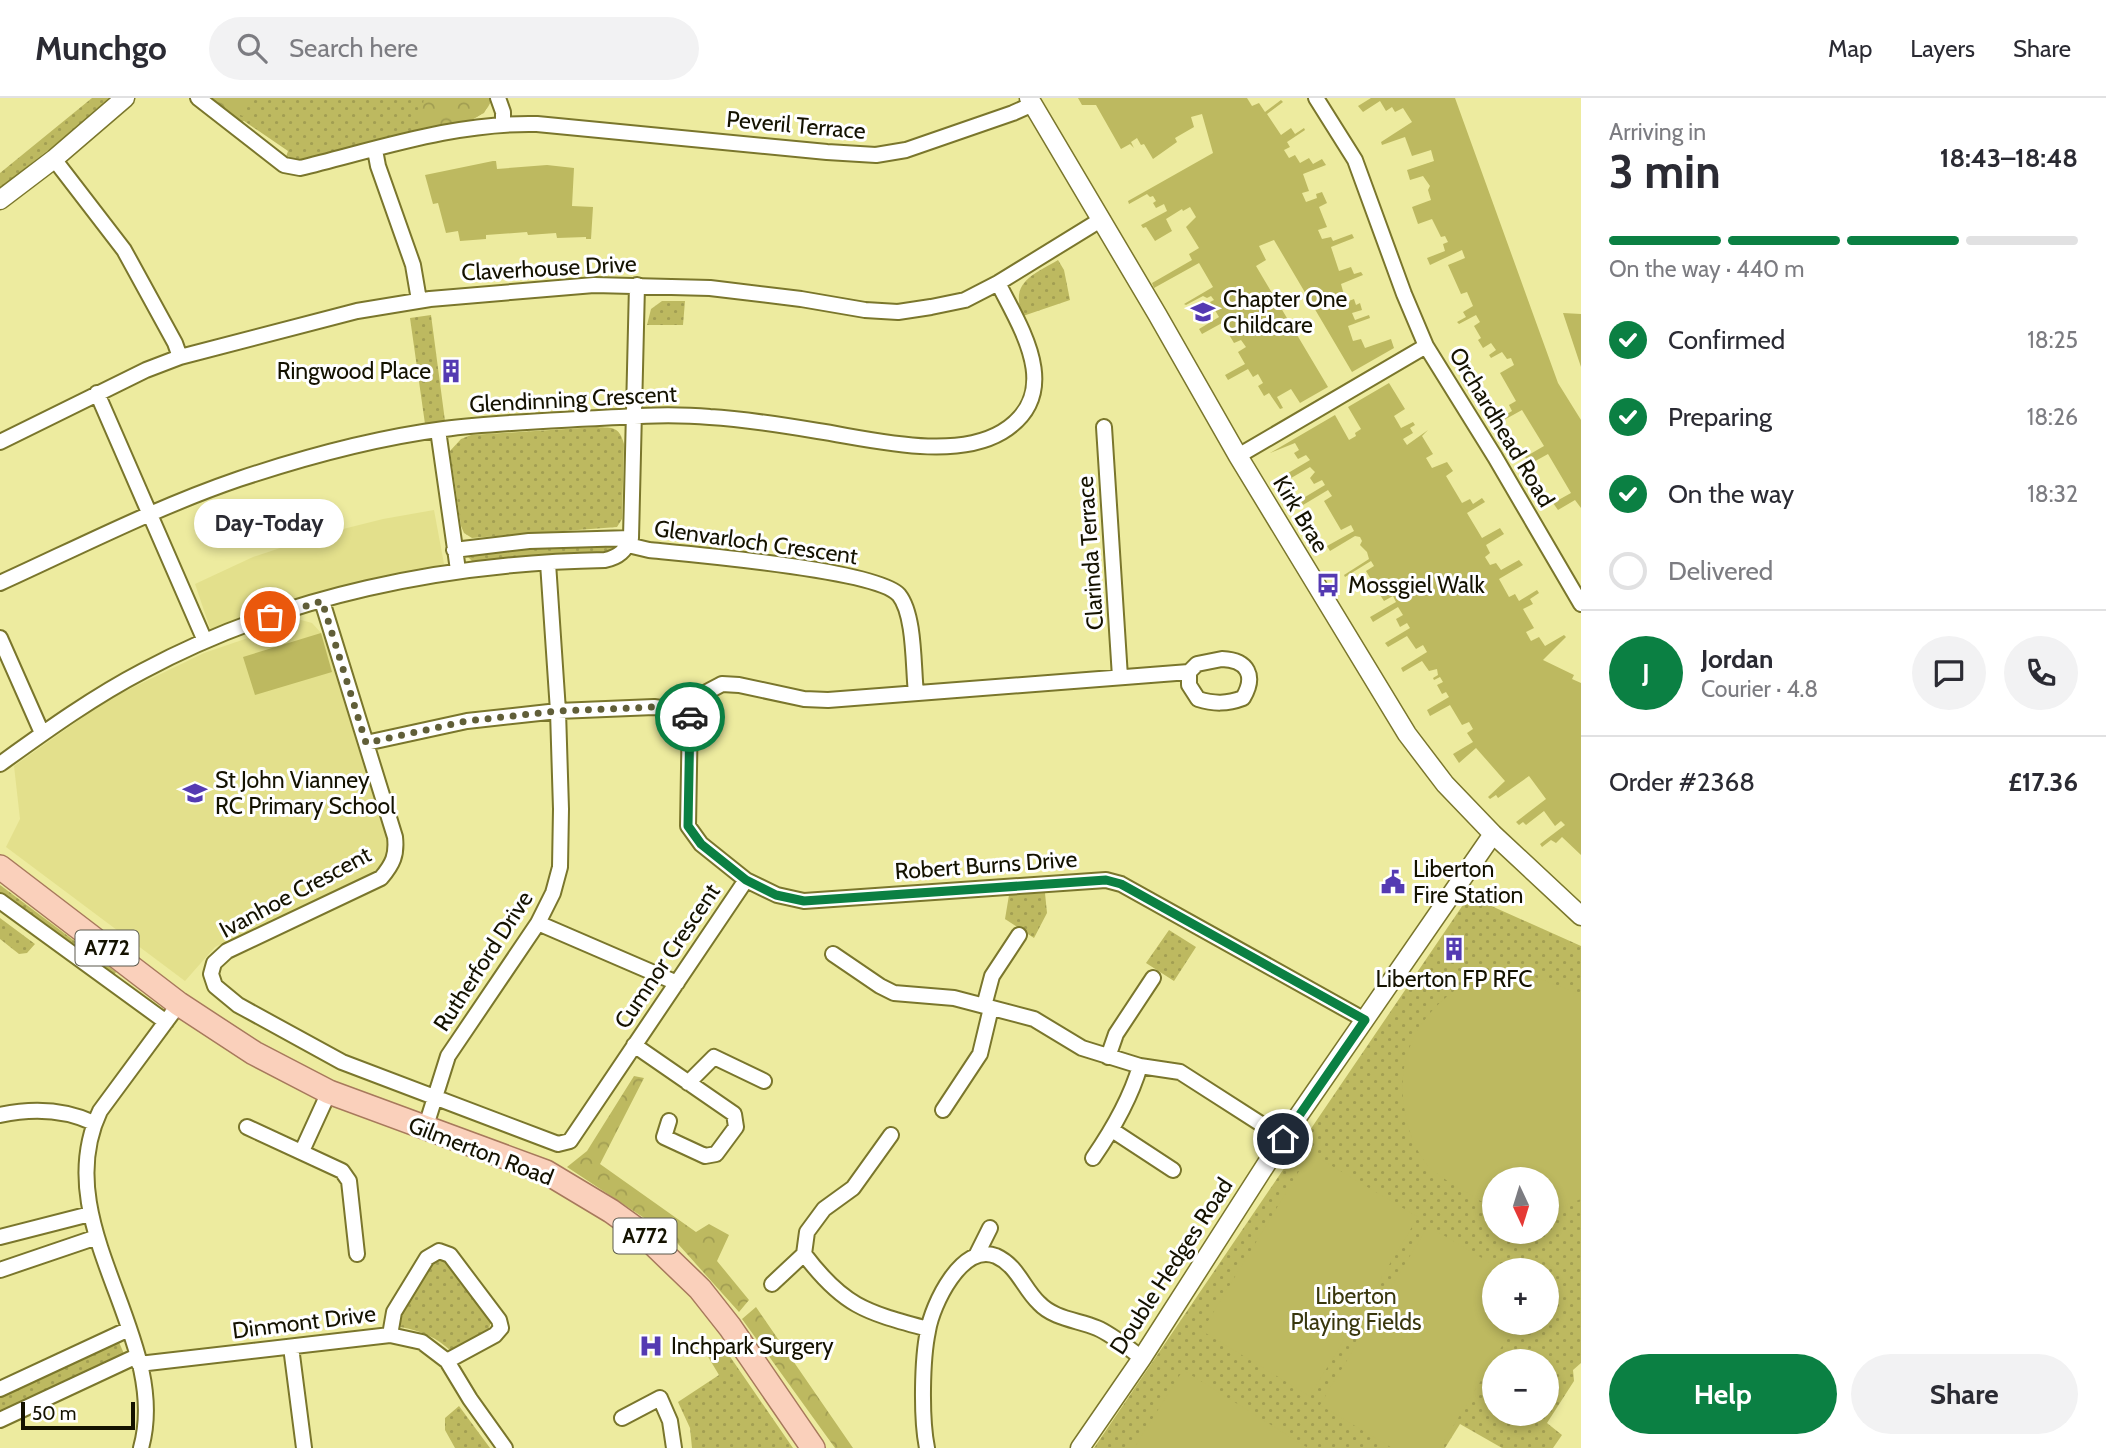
<!DOCTYPE html>
<meta charset="utf-8">
<style>
:root{--surface:#fff;--page:#f2f2f3;--text:#2b2b33;--muted:#7c7c81;--line:#e1e1e2;--accent:#0b8043}
body{margin:0;font-family:Cabin,sans-serif;background:var(--page);color:var(--text);height:100vh;display:flex;flex-direction:column;font-size:26px;white-space:nowrap}
*{box-sizing:border-box;margin:0}
p{font-size:23px;color:var(--muted)}
.icon{flex:none;width:38px;height:38px;fill:none;stroke:currentColor;stroke-width:2;stroke-linecap:round;stroke-linejoin:round}
.map{position:relative;flex:1;overflow:hidden}
.panel{display:flex;flex-direction:column;background:var(--surface);width:525px}
.panel>*{flex:none}
.needle{width:46px;rotate:176deg}
.fabs{position:absolute;left:1482px;top:1069px;display:grid;gap:14px}
.fabs a{display:grid;place-items:center;width:77px;height:77px;border-radius:50%;background:var(--surface);box-shadow:0 4px 10px #0003;font-size:35px}
.scale{position:absolute;left:21px;bottom:18px;width:114px;box-sizing:border-box;padding-left:7px;border:4px solid #141200;border-top:0;font-size:19px;line-height:24px;white-space:nowrap;color:#141200;-webkit-text-stroke:5px #fff;paint-order:stroke}
.pin{position:absolute;display:grid;place-items:center;width:60px;height:60px;color:#fff;margin:-30px;border:4px solid #fff;border-radius:50%;box-shadow:0 2px 7px #0007}
.courier{position:absolute;display:grid;place-items:center;width:70px;height:70px;margin:-35px;border:5px solid #0b8043;border-radius:50%;background:#fff;color:#222;box-shadow:0 2px 9px #0007}
.bubble{position:absolute;height:49px;border-radius:24px;background:var(--surface);box-shadow:0 4px 10px #0003;font-size:23px;font-weight:700;line-height:49px;text-align:center}
.overview em{font-style:normal;font-weight:700}
.overview div{display:flex;flex-direction:column-reverse}
.overview{display:flex;align-items:center;justify-content:space-between;height:119px;padding:0 28px}
h1{font-size:46px;font-weight:700;line-height:52px}
.bar{display:grid;grid-template-columns:repeat(4,1fr);gap:10px 7px;align-content:center;height:84px;padding:0 28px}
.bar i{height:9px;border-radius:5px;background:var(--line)}
.bar .current{background:var(--accent)}
.bar p{grid-column:span 4}
.line{display:flex;align-items:center;gap:18px;padding:0 28px;border-top:2px solid var(--line)}
.line div{flex:1}
.round{display:grid;place-items:center;flex:none;width:74px;height:74px;border-radius:37px;background:var(--page)}
ol{padding:0 28px;list-style:none}
li{display:flex;align-items:center;gap:21px;height:77px}
li p{margin-inline-start:auto}
li .icon{padding:7px;border-radius:50%;background:var(--accent);color:#fff;stroke-width:4}
li:last-child{color:var(--muted)}
li i{width:38px;height:38px;border:4px solid var(--line);border-radius:50%}
.primary-button{display:flex;gap:14px;margin-top:auto;padding:14px 28px}
.primary-button a{flex:1;height:80px;border-radius:42px;background:var(--accent);color:#fff;font-size:28px;font-weight:700;line-height:80px;text-align:center}
.primary-button a+a{background:var(--page);color:var(--text)}
header{display:flex;align-items:center;gap:42px;box-sizing:border-box;height:98px;padding:0 35px;background:var(--surface);border-bottom:2px solid var(--line)}
header strong{font-size:33px}
nav{display:flex;gap:38px;margin-inline-start:auto;font-size:24px}
.search{width:490px;height:63px;background:var(--page);display:flex;align-items:center;gap:18px;box-sizing:border-box;padding:0 24px;border-radius:38px;color:var(--muted);font-size:26px}
main{display:flex;flex:1;min-height:0}
.map>svg:first-child{display:block}
</style>
<header>
<strong>Munchgo</strong>
<div class="search"><svg class="icon" aria-label="search" viewBox="0 0 24 24"><circle cx="10" cy="10" r="6"/><path d="M15 15l6 6"/></svg>Search here</div>
<nav><a>Map</a><a>Layers</a><a>Share</a></nav>
</header>
<main>
<div class="map">
<svg width="1581" height="1350" viewBox="0 0 1581 1350">
<defs>
<pattern id="grass-dots" width="8" height="8" patternUnits="userSpaceOnUse" patternTransform="scale(1.75)"><rect width="8" height="8" fill="#bdb960"/><path d="M2 2h.1M6 6h.1" fill="none" stroke="#a29e52" stroke-width="1.8" stroke-linecap="round"/></pattern>
<pattern id="forest-crowns" width="20" height="18" patternUnits="userSpaceOnUse" patternTransform="scale(1.75)"><rect width="20" height="18" fill="#bdb960"/><path d="M2 6a3 3 0 1 1 6 0M12 15a3 3 0 1 1 6 0" fill="none" stroke="#a29e52"/></pattern>
</defs>
<rect width="100%" height="100%" fill="#edeb9f"/>
<path fill="#e3e08c" d="M434 412 444 466 319 495 211 533 195 486 253 459 319 437 383 421Z
M301 522 312 525 323 537 388 745 384 765 366 780 215 849 185 883 6 749 20 721 14 668 107 602 204 555Z"/>
<path fill="url(#grass-dots)" fill-rule="evenodd" d="M92 0H110L80 27 0 90V75Z
M208 0H492L484 15 472 21 304 63 286 59 288 53 244 23 239 25Z
M1058 162 1064 172 1070 202 1023 218C1009 184 1033 177 1058 162Z
M662 203H685L683 227H647L651 211Z
M431 217 445 323 425 326 410 220Z
M597 329C613 330 619 328 624 346L622 421 617 429 472 440 464 435 461 428 450 353 461 341 471 337Z
M612 447 616 449 613 453 472 463 468 459 514 452Z
M0 787 116 874 113 879 0 795Z
M1045 795 1047 815 1034 840 1005 821 1009 797Z
M1469 798 1581 848V1265L1573 1272 1574 1283 1547 1325 1562 1337 1553 1350H1502L1460 1326 1445 1350H1094ZM1494 1082H1547V1134H1494ZM1494 1172H1547V1225H1494ZM1494 1264H1547V1316H1494Z
M0 820 35 846 27 855 19 856 0 841Z
M1169 832 1196 849 1174 883 1146 865Z
M438 1162 448 1164 491 1224 487 1236 452 1254C436 1239 422 1233 400 1229L399 1220 428 1166Z
M118 1242 125 1258 0 1317V1297Z
M722 1247 793 1350H692L690 1330 678 1304 719 1277 707 1257Z
M459 1308 490 1350H455L445 1332V1320Z"/>
<path fill="url(#forest-crowns)" d="M208 0H249L243 18 220 9Z
M424 0H492C485 27 446 28 423 34L421 19Z
M634 978 644 980 600 1066 696 1134 709 1126 729 1137 717 1163 749 1202 739 1214 670 1137 567 1069 587 1053Z
M756 1209 853 1350H835L742 1221Z"/>
<path fill="#bdb960" d="M1078 0H1247L1252 8 1259 5 1265 14 1281 2 1283 4 1267 16 1281 37 1291 30 1295 36 1304 30 1305 32 1287 44 1290 49 1284 52 1289 60 1295 57 1300 65 1309 60 1313 66 1322 61 1326 67 1303 76 1309 93 1302 95 1306 104 1317 100 1316 96 1322 94 1327 105 1319 109 1327 129 1318 132 1322 141 1331 139 1333 143 1352 136 1354 140 1331 149 1339 173 1351 169 1354 176 1361 174 1363 177 1341 186 1346 204 1354 201 1356 207 1360 205 1362 212 1352 215 1355 222 1369 217 1370 220 1348 228 1353 243 1361 241 1365 250 1391 241 1394 250 1352 274 1274 142 1259 148 1266 162 1256 168 1328 289 1300 305 1291 291 1277 299 1283 310 1280 311 1269 295 1264 298 1258 288 1263 285 1258 276 1253 279 1248 271 1228 282 1225 277 1245 266 1238 254 1246 249 1241 242 1234 245 1222 225 1202 236 1199 231 1219 219 1210 204 1214 202 1211 198 1207 200 1203 198 1186 207 1184 206 1213 189 1199 165 1154 190 1152 185 1192 162 1189 156 1199 150 1186 129 1196 119 1190 109 1183 113 1182 111 1166 121 1172 133 1155 143 1146 129 1143 130 1141 127 1167 113 1164 106 1156 110 1153 105 1156 103 1153 98 1150 99 1147 96 1129 106 1128 103 1213 55 1202 16 1191 19 1194 29 1175 40 1177 44 1153 61 1144 46 1141 47 1137 40 1131 44 1134 50 1130 46 1121 51 1096 7H1082Z
M1371 0H1455L1558 285 1581 322V410L1575 402 1558 412 1553 405 1571 395 1548 356 1530 366 1525 359 1544 348 1522 312 1504 322 1502 319 1512 313 1509 307 1516 303 1500 275 1514 267 1511 260 1507 261 1502 254 1491 260 1489 257 1496 252 1491 245 1483 250 1478 242 1481 240 1474 228 1480 224 1476 217 1459 226 1457 224 1466 219 1463 214 1473 208 1467 194 1461 196 1448 167 1465 160 1462 152 1430 167 1427 160 1445 153 1443 146 1448 144 1445 138 1441 139 1432 121 1418 126 1412 109 1431 102 1428 92 1430 88 1423 78 1410 82 1407 72 1434 63 1431 52 1412 58 1405 39 1382 47 1381 44 1412 24 1403 10 1395 14 1392 9 1386 13 1380 3 1363 14 1358 8Z
M493 63H496L497 71 547 67 574 70 572 108 593 109 591 141H586V139L557 140 556 135 528 137 527 134 486 137V141L460 143 458 133 446 135 438 105 433 106 425 77Z
M1563 215 1581 216V269Z
M1389 285 1405 311 1394 318 1401 330 1413 324 1415 327 1410 330 1413 335 1403 341 1407 347 1428 332 1422 338 1433 356 1426 360 1432 370 1447 364 1453 373 1446 378 1462 405 1470 401 1473 406 1482 400 1485 404 1467 415 1482 440 1500 430 1504 436 1486 447 1490 455 1485 459 1490 467 1496 465 1501 472 1519 462 1523 467 1499 481 1509 499 1515 496 1519 503 1537 492 1539 495 1530 501 1533 506 1523 511 1534 530 1526 534 1531 543 1539 539 1545 548 1564 537 1566 539 1543 562 1574 577 1572 581 1581 585V757L1562 739 1556 745 1551 742 1542 749 1540 746 1565 727 1561 723 1555 728 1544 713 1526 727 1523 724 1519 727 1516 724 1546 701 1529 678 1498 700 1496 697 1490 701 1488 699 1505 683 1476 650 1459 665 1453 656 1473 644 1467 635 1473 631 1469 624 1462 627 1450 607 1430 618 1427 612 1449 599 1446 594 1442 596 1437 587 1443 584 1440 579 1434 582 1433 580 1438 577 1437 571 1429 573 1422 563 1403 574 1401 570 1427 554 1423 547 1416 551 1407 538 1388 549 1385 545 1410 530 1407 525 1400 529 1396 521 1403 517 1398 509 1373 524 1370 519 1396 504 1393 498 1384 503 1380 497 1387 493 1382 486 1376 490 1366 473 1374 468 1371 463 1345 479 1344 477 1369 461 1367 454 1360 447 1362 443 1360 439 1355 438 1330 453 1327 448 1354 433 1351 427 1341 432 1324 403 1332 398 1328 392 1303 407 1300 402 1325 387 1322 382 1314 386 1310 380 1315 374 1310 369 1286 383 1283 378 1310 362 1306 357 1298 361 1294 355 1299 352 1295 345 1270 355 1335 317 1349 342 1356 338 1355 335 1361 331 1348 309Z
M321 535 332 574 255 597 243 559Z
M1498 869H1507L1581 896V1101L1559 1110 1547 1112V1082H1494V1111C1480 1102 1436 1078 1427 1067 1413 1048 1407 1030 1404 1008 1394 939 1438 893 1498 869Z
M1310 1055 1418 1119 1310 1298 1202 1233Z
M1428 1128 1502 1172H1494V1225H1516L1440 1350H1392L1320 1307Z
M1183 1272 1308 1350H1134Z"/>
<g fill="none" stroke-linecap="round" stroke-linejoin="round">
<g stroke="#7a762c" stroke-width="18">
<path id="minor" d="M198 0 284 67 300 70C378 51 456 24 537 26L827 54 876 57 906 52 1013 15 1033 6
M498 0 503 14V25
M1316 0 1355 62 1404 196 1426 248 1495 359 1581 506
M375 52 378 68 413 167 419 202
M54 61 124 152 175 245 180 259
M97 295 205 543
M1104 329 1120 579
M438 332 458 472
M0 344 146 272 180 259 357 213 430 201 594 187 710 190 801 201 865 212 898 214 931 209 965 202 998 185 1102 121
M1238 358 1426 248
M628 447 649 452C689 456 878 472 899 497 915 517 913 569 916 595
M454 452 529 443 631 440
M0 485C79 449 157 409 239 381 305 359 375 340 444 331 488 325 533 324 577 321 621 319 665 315 710 319 746 321 782 327 818 333 871 341 953 363 1002 334 1064 296 1022 232 998 185
M322 503 395 739C397 757 393 766 381 780L227 853 214 865 211 876 215 888 238 907 342 964 558 1046 570 1043 746 782
M0 540 42 635
M1222 561C1248 562 1256 578 1243 600 1227 606 1214 606 1198 601L1189 587V574L1197 566Z
M1189 574 828 602 804 601 739 587 722 586 705 595 690 614 688 728 701 746 746 782 777 797 804 803 1106 782 1121 786 1365 922
M366 645 467 623 558 613 654 609 690 614
M0 666C46 633 93 599 143 573 284 497 447 465 605 462 619 459 625 453 631 440L637 187
M0 803 166 924
M538 825 677 885
M833 856 880 888 894 895 954 900 1034 921 1082 950 1140 968 1180 974 1283 1040
M984 908 992 878 1019 837
M634 947 734 1016 736 1029 716 1056 705 1058 664 1039 669 1023
M1108 959 1116 936 1153 880
M688 985 714 959 764 983
M943 1012 980 956 991 910
M0 1017C32 1010 64 1011 94 1025
M247 1029 342 1073 349 1083 357 1156
M425 1031 448 958 538 825 553 795 560 769 561 711 558 613 548 465
M1112 1032 1173 1072
M891 1037 853 1090 824 1111 807 1134 804 1156C844 1209 866 1214 928 1231
M302 1053 329 994
M1093 1060C1113 1031 1130 1002 1140 968
M0 1139 90 1116
M976 1158 990 1130
M0 1172 97 1139
M772 1186 804 1156
M390 1237 394 1214 427 1160 439 1153 450 1157 499 1222 501 1230 495 1237 447 1263
M291 1249 304 1350
M139 1266 390 1237 422 1244 447 1263 470 1301 505 1350
M0 1291 129 1231
M622 1320 660 1300 670 1323 674 1350
M0 1322 137 1258
M141 1350C172 1239 46 1127 100 1013L179 906
M927 1350C921 1321 922 1261 928 1233 932 1207 962 1144 996 1158 1018 1168 1023 1190 1039 1205 1054 1221 1078 1222 1097 1230 1113 1237 1128 1250 1142 1260"/>
</g>
<g stroke="#7a762c" stroke-width="21">
<path id="tertiary" d="M1029 0 1157 216 1238 358 1407 636 1445 686 1493 736 1581 818
M0 102 54 61 125 0
M1080 1350 1142 1260 1283 1040 1493 736"/>
</g>
<g stroke="#a7795c" stroke-width="26">
<path id="primary" d="M0 769 179 906 254 955 329 994 546 1074 611 1113 643 1136 700 1191 730 1229 813 1350"/>
</g>
<use href="#minor" stroke="#fff" stroke-width="14"/>
<use href="#tertiary" stroke="#fff" stroke-width="18"/>
<use href="#primary" stroke="#fad0bb" stroke-width="23"/>
</g>
<g fill="none" stroke-linecap="round" stroke-linejoin="round">
<path stroke="#605e38" stroke-width="7" stroke-dasharray="0 12.6" d="M270 519 322 503 366 645 467 623 558 613 654 609 690 614V619"/>
<path stroke="#0b8043" stroke-width="9" d="M690 619 688 728 701 746 746 782 776 797 804 803 1106 782 1121 786 1365 922 1283 1041"/>
</g>
<defs>
<g id="school-bare" transform="scale(1.89)"><path d="M0-5L7-2L0 1L-7-2ZM-4 1L0 2.5L4 1V4Q0 6-4 4Z" fill="#543ab2" stroke="#fff" stroke-width="2.5" paint-order="stroke"/></g>
<g id="building-bare" transform="scale(1.89)"><path d="M-4-6H4V6H1V3H-1V6H-4ZM-2.5-4.3h1.7v1.8h-1.7ZM.8-4.3h1.7v1.8H.8ZM-2.5-1h1.7V.8h-1.7ZM.8-1h1.7V.8H.8Z" fill="#543ab2" stroke="#fff" stroke-width="2.5" paint-order="stroke"/></g>
<g id="bus-bare" transform="scale(1.89)"><path d="M-5-6H5V4H4V6H2V4H-2V6H-4V4H-5ZM-3.5-4V0h7V-4ZM-3.5 1.2v1.5H-2V1.2ZM2 1.2v1.5H3.5V1.2Z" fill="#543ab2" stroke="#fff" stroke-width="2.5" paint-order="stroke"/></g>
<g id="civic-bare" transform="scale(1.89)"><path d="M-.6-6.5H3V-4.5H.6V-3L4-1V1h2V6H-6V1h2V-1L-.6-3ZM-1.2 2.5V6h2.4V2.5Z" fill="#543ab2" stroke="#fff" stroke-width="2.5" paint-order="stroke"/></g>
<g id="hospital-bare" transform="scale(1.89)"><path d="M-5-5h3v3.5h4V-5h3V5h-3V1.5h-4V5h-3Z" fill="#543ab2" stroke="#fff" stroke-width="2.5" paint-order="stroke"/></g>
</defs>
<g fill-rule="evenodd">
<use href="#school-bare" x="1203" y="214"/>
<use href="#building-bare" x="451" y="273"/>
<use href="#bus-bare" x="1328" y="487"/>
<use href="#school-bare" x="195" y="695"/>
<use href="#civic-bare" x="1393" y="784"/>
<use href="#building-bare" x="1454" y="851"/>
<use href="#hospital-bare" x="651" y="1248"/>
</g>
<g text-anchor="middle" stroke-width="6" stroke-linejoin="round" paint-order="stroke">
<g fill="#fff" stroke="#5a594c" stroke-width="2">
<rect x="75.5" y="832.5" width="63" height="35" rx="5"/>
<rect x="613.5" y="1120.5" width="63" height="35" rx="5"/>
</g>
<g font-size="21" font-weight="bold" fill="#141200">
<text x="107" y="857">A772</text>
<text x="645" y="1145">A772</text>
</g>
<g font-size="23" fill="#141200" stroke="#fff">
<text transform="translate(796 27) rotate(5)" y="8">Peveril Terrace</text>
<text transform="translate(549 170) rotate(-3)" y="8">Claverhouse Drive</text>
<text transform="translate(573 301) rotate(-3)" y="8">Glendinning Crescent</text>
<text transform="translate(1502 329) rotate(59)" y="8">Orchardhead Road</text>
<text transform="translate(1301 416) rotate(59)" y="8">Kirk Brae</text>
<text transform="translate(756 444) rotate(8)" y="8">Glenvarloch Crescent</text>
<text transform="translate(1090 455) rotate(-94)" y="8">Clarinda Terrace</text>
<text transform="translate(986 767) rotate(-4)" y="8">Robert Burns Drive</text>
<text transform="translate(295 794) rotate(-28)" y="8">Ivanhoe Crescent</text>
<text transform="translate(667 858) rotate(-56)" y="8">Cumnor Crescent</text>
<text transform="translate(483 863) rotate(-57)" y="8">Rutherford Drive</text>
<text transform="translate(481 1053) rotate(21)" y="8">Gilmerton Road</text>
<text transform="translate(1171 1168) rotate(-57)" y="8">Double Hedges Road</text>
<text transform="translate(304 1224) rotate(-7)" y="8">Dinmont Drive</text>
</g>
<g font-size="23" fill="#141200" stroke="#fff" text-anchor="start">
<text x="1223" y="209">Chapter One<tspan x="1223" dy="26">Childcare</tspan></text>
<text x="431" y="281" text-anchor="end">Ringwood Place</text>
<text x="1348" y="495">Mossgiel Walk</text>
<text x="215" y="690">St John Vianney<tspan x="215" dy="26">RC Primary School</tspan></text>
<text x="1413" y="779">Liberton<tspan x="1413" dy="26">Fire Station</tspan></text>
<text x="1454" y="889" text-anchor="middle">Liberton FP RFC</text>
<text x="671" y="1256">Inchpark Surgery</text>
</g>
<g font-size="23" fill="#39370d" stroke="#fff">
<text x="1356" y="1206">Liberton<tspan x="1356" dy="26">Playing Fields</tspan></text>
</g>
</g>
</svg>
<div class="fabs">
<a><svg class="needle" viewBox="-14 -14 28 28"><path d="M0-13l5 13h-10z" fill="#e53935"/><path d="M0 13l5-13h-10z" fill="#7c7c81"/></svg></a>
<a>+</a>
<a>−</a>
</div>
<div class="scale">50 m</div>
<div class="pin" style="left:270px;top:519px;background:#ea580c"><svg class="icon" aria-label="bag" viewBox="0 0 24 24"><path d="M5 8h14l-1 12H6zM9 8a3 3 0 0 1 6 0"/></svg></div>
<div class="pin" style="left:1283px;top:1041px;background:#1f2937"><svg class="icon" aria-label="home" viewBox="0 0 24 24"><path d="M3 11l9-7 9 7M6 9v11h12V9"/></svg></div>
<div class="courier" style="left:690px;top:619px"><svg class="icon" aria-label="car" viewBox="0 0 24 24"><path d="M5 17H2v-5l4-1 3-4h7l3 4 3 1v5h-3M9 17h6M6 11h13"/><circle cx="7" cy="17" r="2"/><circle cx="17" cy="17" r="2"/></svg></div>
<div class="bubble" style="left:194px;top:401px;width:150px">Day-Today</div>
</div>
<section class="panel">
<div class="overview"><div><h1>3 min</h1><p>Arriving in</p></div><em>18:43–18:48</em></div>
<div class="bar"><i class="current"></i><i class="current"></i><i class="current"></i><i></i><p>On the way · 440 m</p></div>
<ol>
<li><svg class="icon" aria-label="check" viewBox="0 0 24 24"><path d="M5 12l5 5 9-10"/></svg>Confirmed<p>18:25</p></li>
<li><svg class="icon" aria-label="check" viewBox="0 0 24 24"><path d="M5 12l5 5 9-10"/></svg>Preparing<p>18:26</p></li>
<li><svg class="icon" aria-label="check" viewBox="0 0 24 24"><path d="M5 12l5 5 9-10"/></svg>On the way<p>18:32</p></li>
<li><i></i>Delivered</li>
</ol>
<div class="line" style="height:126px"><b class="round" style="background:var(--accent);color:#fff">J</b><div><b>Jordan</b><p>Courier · 4.8</p></div><a class="round"><svg class="icon" aria-label="chat" viewBox="0 0 24 24"><path d="M4 5h16v11H9l-5 4z"/></svg></a><a class="round"><svg class="icon" aria-label="phone" viewBox="0 0 24 24"><path d="M5 4h4l2 5-3 2q2 4 5 5l2-3 5 2v4C11 20 4 13 5 4z"/></svg></a></div>
<div class="line" style="height:91px"><div>Order #2368</div><b>£17.36</b></div>
<div class="primary-button"><a>Help</a><a>Share</a></div>
</section>
</main>
